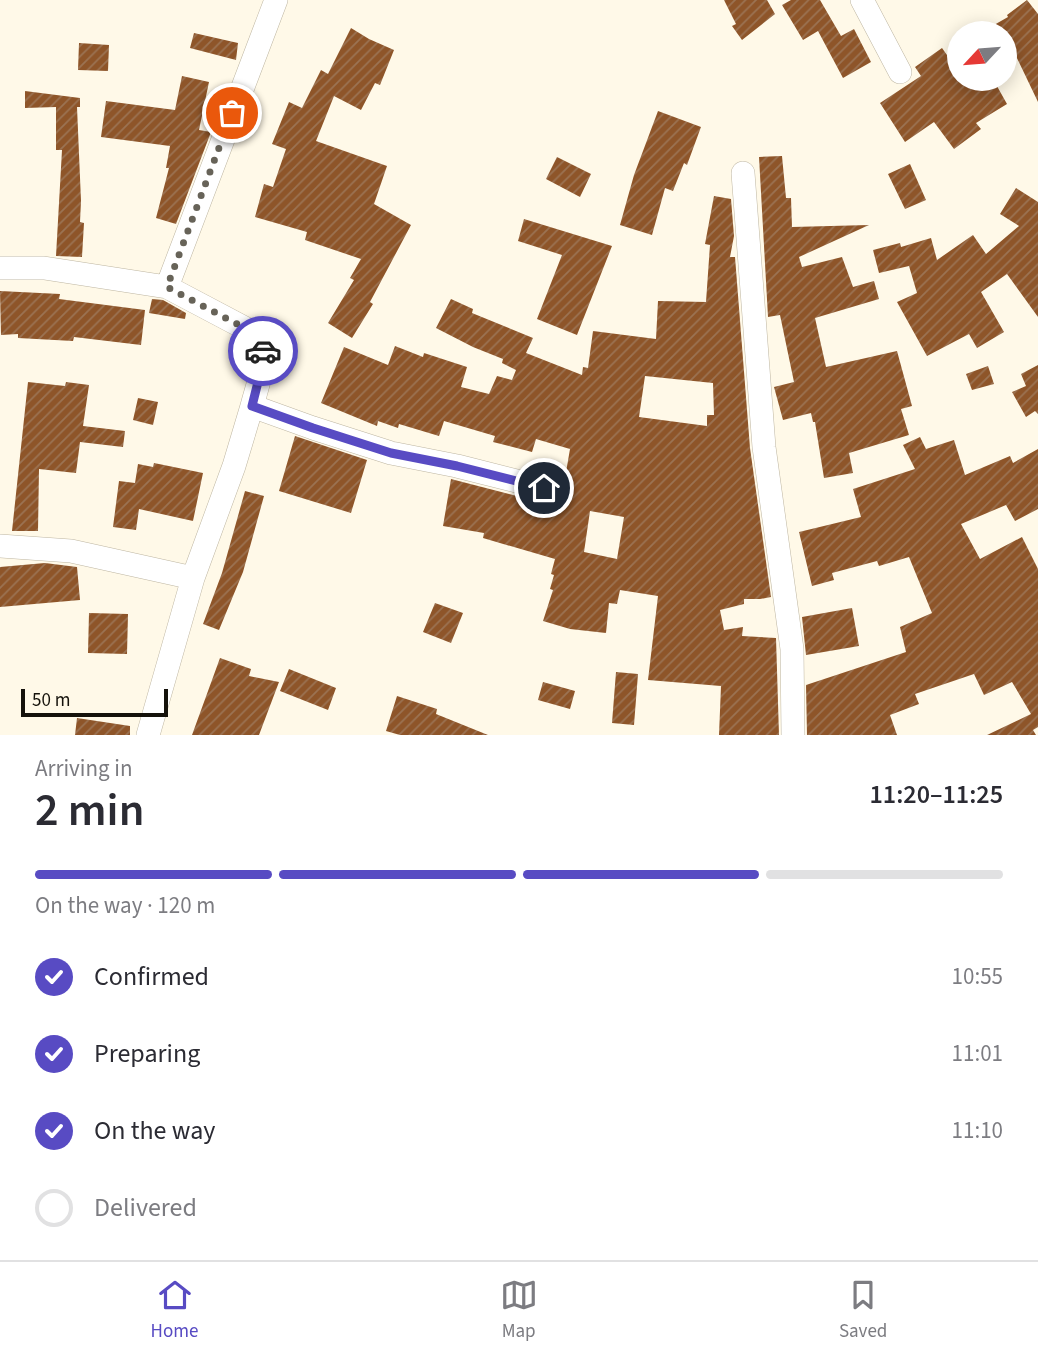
<!DOCTYPE html>
<meta charset="utf-8">
<style>
:root{--surface:#fff;--page:#f2f2f3;--text:#2b2b33;--muted:#7c7c81;--line:#e1e1e2;--accent:#584bc3}
body{margin:0;font-family:"Source Sans 3",sans-serif;background:var(--page);color:var(--text);height:100vh;display:flex;flex-direction:column;font-size:26px;white-space:nowrap}
*{box-sizing:border-box;margin:0}
p{font-size:23px;color:var(--muted)}
.icon{flex:none;width:38px;height:38px;fill:none;stroke:currentColor;stroke-width:2;stroke-linecap:round;stroke-linejoin:round}
.map{position:relative;height:735px;overflow:hidden}
.details{display:flex;flex-direction:column;background:var(--surface);flex:1}
.details>*{flex:none}
.needle{width:46px;rotate:244deg}
.buttons{position:absolute;left:947px;top:21px;display:grid;gap:14px}
.buttons a{display:grid;place-items:center;width:70px;height:70px;border-radius:50%;background:var(--surface);box-shadow:0 4px 18px #0003;font-size:35px}
.scale{position:absolute;left:21px;bottom:18px;width:147px;box-sizing:border-box;padding-left:7px;border:4px solid #15120b;border-top:0;font-size:19px;line-height:24px;white-space:nowrap;color:#15120b;-webkit-text-stroke:5px #fff9e8;paint-order:stroke}
.pin{position:absolute;display:grid;place-items:center;width:60px;height:60px;color:#fff;margin:-30px;border:4px solid #fff;border-radius:50%;box-shadow:0 2px 7px #0007}
.courier{position:absolute;display:grid;place-items:center;width:70px;height:70px;margin:-35px;border:5px solid #584bc3;border-radius:50%;background:#fff;color:#222;box-shadow:0 2px 9px #0007}
.headline em{font-style:normal;font-weight:600}
.headline div{display:flex;flex-direction:column-reverse}
.headline{display:flex;align-items:center;justify-content:space-between;height:119px;padding:0 35px}
h1{font-size:46px;font-weight:600;line-height:52px}
.bar{display:grid;grid-template-columns:repeat(4,1fr);gap:10px 7px;align-content:center;height:84px;padding:0 35px}
.bar i{height:9px;border-radius:5px;background:var(--line)}
.bar .selected{background:var(--accent)}
.bar p{grid-column:span 4}
ol{padding:0 35px;list-style:none}
li{display:flex;align-items:center;gap:21px;height:77px}
li p{margin-inline-start:auto}
li .icon{padding:7px;border-radius:50%;background:var(--accent);color:#fff;stroke-width:4}
li:last-child{color:var(--muted)}
li i{width:38px;height:38px;border:4px solid var(--line);border-radius:50%}
.tabs{display:flex;justify-content:space-around;align-items:center;height:98px;border-top:2px solid var(--line);background:var(--surface);font-size:19px;color:var(--muted)}
.tabs a{display:grid;justify-items:center;gap:4px}
.tabs .selected{color:var(--accent)}
.map>svg:first-child{display:block}
</style>
<div class="map">
<svg width="1038" height="735" viewBox="0 0 1038 735">
<defs>
<pattern id="building-hatch" width="6" height="6" patternUnits="userSpaceOnUse" patternTransform="scale(1.75)"><rect width="6" height="6" fill="#8e5529"/><path d="M-1 1l2-2M0 6l6-6M5 7l2-2" fill="none" stroke="#9b7353"/></pattern>
</defs>
<rect width="100%" height="100%" fill="#fff9e8"/>
<path fill="url(#building-hatch)" fill-rule="evenodd" d="M724 0H767L775 14 742 40 732 26 736 24Z
M791 0H820L841 36 854 29 871 62 843 78 818 31 803 40 782 5Z
M1027 0 1038 14V102L1015 54 1004 60V33H980L1008 17 1007 15Z
M351 28 369 39 394 50 380 85 375 83 361 110 334 96 316 141 387 166 374 204 411 225 370 302 373 304 352 338 328 323 354 280 350 278 361 259 305 240 307 232 255 217 264 184 273 187 286 149 272 144 289 102 302 108 321 70 328 74Z
M194 33 238 43 236 60 190 48Z
M79 43 109 45 108 71 78 70Z
M942 48 959 72V79H964L971 89 988 79H993L1007 104 976 123 981 129 954 149 934 122 905 142 880 103 921 76 915 67Z
M182 76 209 82 199 130 211 132 176 224 156 218 169 168H166L170 146 101 137 106 101 175 110Z
M25 91 80 98V107H77L81 201 80 222 84 223 82 257 56 256 62 150H56V107L25 108Z
M658 111 701 127 687 165 684 163 673 191 665 188 652 235 620 225 634 175Z
M782 156 786 198H791L792 227 869 225 799 257 802 267 842 257 853 287 874 281 879 299 815 318 826 367 897 351 912 406 901 409 909 435 849 453 853 473 824 478 815 422H813L811 413 783 420 774 387 794 382 780 315 768 317 759 157Z
M557 157 591 174 580 197 546 179Z
M910 164 926 200 905 209 888 174Z
M1016 188 1038 202V317L1007 274 981 292 1004 332 977 348 969 334 927 356 897 302 917 293 909 266 879 273 873 250 900 243 901 247 931 238 937 260 973 235 986 254 1019 226 1000 214Z
M714 196 731 199 734 236 730 257H735L750 448 771 597 760 599H744V604L720 610 724 630 743 627 742 636 776 638 779 735H719L721 686 648 680 658 596 620 590 617 604 609 603 606 633 570 629 543 621 553 590 550 589 554 575 551 574 555 559 483 538 484 533 443 526 451 479 560 507 570 449 536 439 532 452 493 442 495 436 444 421 439 436 399 424 398 428 378 421 377 426 321 403 344 347 388 365 395 346 423 357 424 353 467 367 461 387 489 394 497 376 512 380 516 370 502 363 503 359 473 347 436 328 451 299 473 309 472 313 533 338 526 353 582 375 583 367 588 368 593 331 656 339 658 301 706 302 710 245 705 244ZM645 376 713 383 714 415H707V426L639 417ZM590 511 624 517 617 559 584 552Z
M524 219 612 246 577 335 537 319 562 255 518 241Z
M0 291 60 294 59 299 145 310 141 345 74 337 73 341 18 338V334L1 335Z
M152 299 163 300 186 313 185 319 149 313Z
M1038 365V414L1035 411 1026 417 1012 392 1026 386 1021 374Z
M988 366 994 384 972 390 966 374Z
M28 382 65 386 66 382 89 385 83 426 125 431 123 447 80 442 76 473 39 469 38 531H12Z
M138 398 158 402 153 425 133 420Z
M295 436 367 460 351 513 279 491Z
M920 437 926 449 954 440 965 475 1010 456 1013 463 1038 449V509L1015 521 1006 505 961 524 980 559 1022 537 1038 569V727L1033 730 1036 735H987L1031 714 1012 682 984 695 974 674 915 694 919 704 890 715 897 735H807L806 685 906 652 900 627 932 613 909 557 879 566 877 561 832 573 834 580 812 586 799 532 861 517 853 489 915 469 903 445Z
M154 463 203 473 193 521 139 509 136 530 113 527 119 481 135 483 138 464 153 467Z
M245 491 264 496 243 572 219 630 203 624 222 573Z
M45 563 77 567 80 600 0 607V567Z
M435 603 463 613 451 643 423 632Z
M852 608 859 646 806 655 802 617Z
M89 613 128 614 127 654 88 653Z
M220 658 251 669 249 676 279 682 259 735H192Z
M289 669 336 688 328 710 280 691Z
M616 672 638 674 634 725 612 723Z
M543 682 575 691 570 709 538 700Z
M397 696 437 709 436 714 488 735H400L386 731Z
M77 718 130 726V735H75Z"/>
<g fill="none" stroke-linecap="round" stroke-linejoin="round">
<g stroke="#beb6a2" stroke-width="24">
<path id="street" d="M862 0 900 72
M743 173 764 447 792 649 793 735
M0 268H44L167 287 254 333C270 357 259 379 252 406L313 428 391 453 457 466 544 488
M167 287 276 0
M0 546 71 551 193 578
M148 735 193 578 234 466 252 406"/>
</g>
<use href="#street" stroke="#fff" stroke-width="23"/>
</g>
<g fill="none" stroke-linecap="round" stroke-linejoin="round">
<path stroke="#676358" stroke-width="7" stroke-dasharray="0 12.6" d="M232 113 167 287 254 333 262 346 263 351"/>
<path stroke="#584bc3" stroke-width="9" d="M263 351V362L252 406 313 428 391 453 457 466 544 488"/>
</g>
</svg>
<div class="buttons">
<a><svg class="needle" viewBox="-14 -14 28 28"><path d="M0-13l5 13h-10z" fill="#e53935"/><path d="M0 13l5-13h-10z" fill="#7c7c81"/></svg></a>
</div>
<div class="scale">50 m</div>
<div class="pin" style="left:232px;top:113px;background:#ea580c"><svg class="icon" aria-label="bag" viewBox="0 0 24 24"><path d="M5 8h14l-1 12H6zM9 8a3 3 0 0 1 6 0"/></svg></div>
<div class="pin" style="left:544px;top:488px;background:#1f2937"><svg class="icon" aria-label="home" viewBox="0 0 24 24"><path d="M3 11l9-7 9 7M6 9v11h12V9"/></svg></div>
<div class="courier" style="left:263px;top:351px"><svg class="icon" aria-label="car" viewBox="0 0 24 24"><path d="M5 17H2v-5l4-1 3-4h7l3 4 3 1v5h-3M9 17h6M6 11h13"/><circle cx="7" cy="17" r="2"/><circle cx="17" cy="17" r="2"/></svg></div>
</div>
<section class="details">
<div class="headline"><div><h1>2 min</h1><p>Arriving in</p></div><em>11:20–11:25</em></div>
<div class="bar"><i class="selected"></i><i class="selected"></i><i class="selected"></i><i></i><p>On the way · 120 m</p></div>
<ol>
<li><svg class="icon" aria-label="check" viewBox="0 0 24 24"><path d="M5 12l5 5 9-10"/></svg>Confirmed<p>10:55</p></li>
<li><svg class="icon" aria-label="check" viewBox="0 0 24 24"><path d="M5 12l5 5 9-10"/></svg>Preparing<p>11:01</p></li>
<li><svg class="icon" aria-label="check" viewBox="0 0 24 24"><path d="M5 12l5 5 9-10"/></svg>On the way<p>11:10</p></li>
<li><i></i>Delivered</li>
</ol>
</section>
<nav class="tabs">
<a class="selected"><svg class="icon" aria-label="home" viewBox="0 0 24 24"><path d="M3 11l9-7 9 7M6 9v11h12V9"/></svg>Home</a>
<a><svg class="icon" aria-label="map" viewBox="0 0 24 24"><path d="M3 6l6-2 6 2 6-2v14l-6 2-6-2-6 2zM9 4v14M15 6v14"/></svg>Map</a>
<a><svg class="icon" aria-label="saved" viewBox="0 0 24 24"><path d="M7 4h10v16l-5-4-5 4z"/></svg>Saved</a>
</nav>
